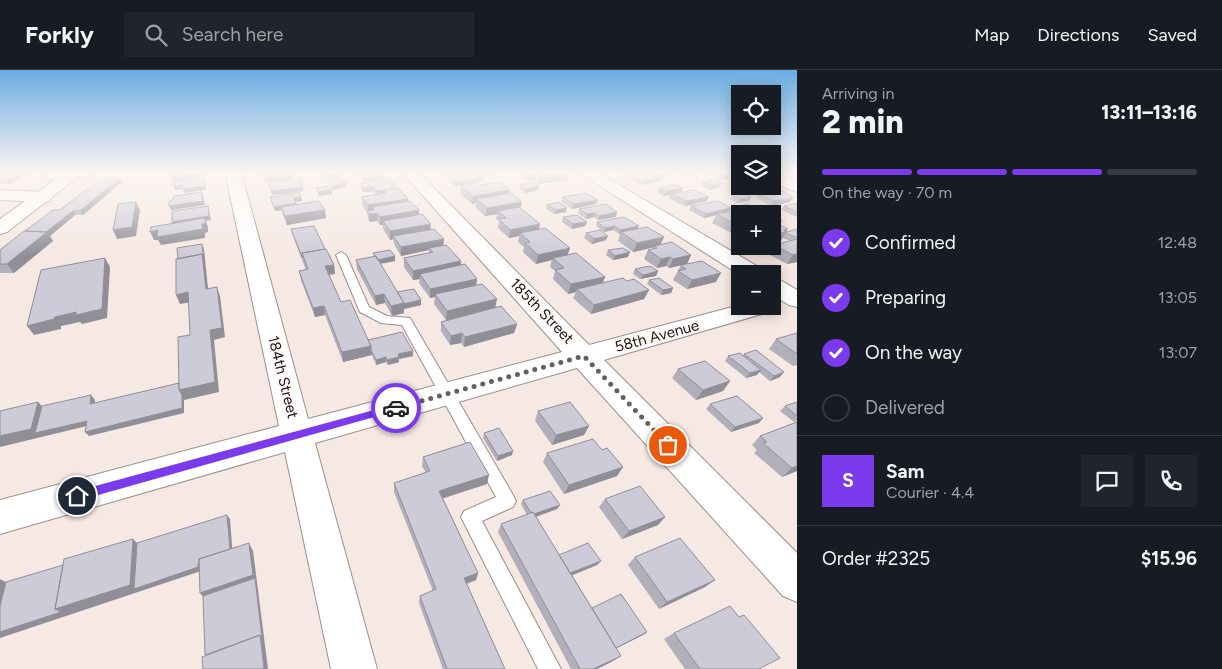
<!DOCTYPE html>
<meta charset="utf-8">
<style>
:root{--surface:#171b24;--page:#20242c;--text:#f1f3f6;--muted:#9ea1a6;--line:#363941;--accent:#7c3aed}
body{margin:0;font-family:Figtree,sans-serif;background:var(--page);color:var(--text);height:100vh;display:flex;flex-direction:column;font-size:19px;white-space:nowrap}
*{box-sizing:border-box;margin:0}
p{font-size:16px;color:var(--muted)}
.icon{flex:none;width:28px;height:28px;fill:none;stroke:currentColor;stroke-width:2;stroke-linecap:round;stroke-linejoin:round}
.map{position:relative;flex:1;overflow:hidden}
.drawer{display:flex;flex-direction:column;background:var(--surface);width:425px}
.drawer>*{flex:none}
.fabs{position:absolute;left:731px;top:15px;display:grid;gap:10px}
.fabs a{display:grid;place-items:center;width:50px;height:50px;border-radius:0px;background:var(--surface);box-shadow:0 2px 12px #0003;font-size:25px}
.pin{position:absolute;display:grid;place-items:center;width:42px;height:42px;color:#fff;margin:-21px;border:2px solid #fff;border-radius:50%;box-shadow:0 1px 5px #0007}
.courier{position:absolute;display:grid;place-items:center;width:50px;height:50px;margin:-25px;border:4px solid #7c3aed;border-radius:50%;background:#fff;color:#222;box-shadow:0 1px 6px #0007}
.overview em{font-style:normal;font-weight:800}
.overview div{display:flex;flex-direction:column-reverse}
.overview{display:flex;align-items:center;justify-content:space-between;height:85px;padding:0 25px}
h1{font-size:32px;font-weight:800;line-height:38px}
.bar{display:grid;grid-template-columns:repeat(4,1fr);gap:8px 5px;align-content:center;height:60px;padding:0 25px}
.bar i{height:6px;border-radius:4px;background:var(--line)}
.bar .active{background:var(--accent)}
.bar p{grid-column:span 4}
.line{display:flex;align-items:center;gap:12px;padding:0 25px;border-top:1px solid var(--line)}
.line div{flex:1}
.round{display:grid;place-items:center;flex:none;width:52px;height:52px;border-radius:0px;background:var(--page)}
ol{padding:0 25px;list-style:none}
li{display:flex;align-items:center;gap:15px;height:55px}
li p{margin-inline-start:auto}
li .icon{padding:5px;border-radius:50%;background:var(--accent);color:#fff;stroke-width:4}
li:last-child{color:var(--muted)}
li i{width:28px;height:28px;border:2px solid var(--line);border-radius:50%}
header{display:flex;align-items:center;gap:30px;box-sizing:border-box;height:70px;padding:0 25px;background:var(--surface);border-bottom:1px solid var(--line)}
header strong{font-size:24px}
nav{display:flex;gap:28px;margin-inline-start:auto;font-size:18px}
.search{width:350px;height:45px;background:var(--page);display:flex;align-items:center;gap:12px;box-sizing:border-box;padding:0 18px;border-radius:0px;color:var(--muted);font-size:19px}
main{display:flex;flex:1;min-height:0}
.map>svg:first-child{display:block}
</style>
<header>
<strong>Forkly</strong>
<div class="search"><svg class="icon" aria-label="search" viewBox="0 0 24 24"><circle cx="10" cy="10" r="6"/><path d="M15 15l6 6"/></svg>Search here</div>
<nav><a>Map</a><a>Directions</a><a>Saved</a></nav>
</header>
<main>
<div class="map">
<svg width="797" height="599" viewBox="0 0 797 599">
<rect width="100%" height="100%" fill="#f6e8e2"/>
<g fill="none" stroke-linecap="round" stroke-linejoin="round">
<g stroke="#9c908a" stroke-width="2">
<path id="lane" d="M341 182 346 185 369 237 387 246 410 248 513 425 516 431 513 437 482 451 561 599H538L461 447 464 441 496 427 402 255 381 253 360 242 336 185Z"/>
</g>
<g stroke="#9c908a" stroke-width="2">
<path id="street" d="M49 102H91C86 109 56 111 47 109L45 106Z
M225 102H241L308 349 562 282 402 102H418L589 275 740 235 772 236V231L776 236 772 241 604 290 797 483V532L783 526 577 298 315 373 377 599H331L285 382 0 464V430L279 356Z
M578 102H597L762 199 765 204 740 205Z
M772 102 797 111V122L772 113Z
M0 120 44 122 50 123 52 127 50 131 44 132 0 130Z
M772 208 780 210 797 220V237L789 235 772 225Z"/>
</g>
<g stroke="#9c908a" stroke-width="2">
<path id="secondary" d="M66 102H84L7 162 0 164V149Z"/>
</g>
<use href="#lane" fill="#fff" fill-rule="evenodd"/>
<use href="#street" fill="#fff" fill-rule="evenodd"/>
<use href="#secondary" fill="#fff" fill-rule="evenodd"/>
</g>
<path fill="#b1afba" d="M2 102H31L27 105H19L21 108 10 114H0V103H3Z
M358 102H380L383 109 364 112 358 104Z
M443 102H478L483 111 476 113 479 115 509 124 539 159 568 185 605 207 603 213 627 211 649 220 644 229 591 244 573 228 576 222 568 224 553 209 555 201 550 197 552 190 536 194 523 182 524 177 518 172 519 166 509 168 498 158 499 151 496 149 497 144 485 146 475 137 476 133 472 134 460 123 461 115 455 116 448 109V105H446Z
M522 102H569L567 110 538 114 533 111V109L527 110 523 107 524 104Z
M619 102H667L665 108H663L662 111 642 115 626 106 627 104H624Z
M678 102H697L696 105 685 107 677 103Z
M705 102H740V103L739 106 719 110Z
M329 111 346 117 333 120 330 115Z
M122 112 83 145H75L50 166 53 171 14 203H0V180L25 161 60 140Z
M703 112 720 117 709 120 701 116Z
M361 114 397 118 408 129V132L419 140V145L431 159 444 169 443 175 461 191V195L476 215 495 238 517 254 514 263 464 277 461 273 450 275 441 261V252L446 250 434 234 435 227 430 228 419 213 420 209 413 210 404 197V188L429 183V180L401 186 394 174 393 169 390 170 383 159V155H380L377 151 370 152 368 149 367 142 362 135V127L376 124 373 121 363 122 361 119Z
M520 115 538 120 525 123 519 119Z
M743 116H768L767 118 752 121Z
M659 118 682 122 707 131 685 136 668 128 670 124 664 126 657 122Z
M758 124 793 128 790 132 772 136 756 128Z
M732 125 751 127 749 131 737 133 730 129Z
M270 127H301L302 131 296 132V134L326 148 287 155 283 145 282 140 275 141Z
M563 127 596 134 572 139 561 131Z
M797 133V147L781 140 784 136Z
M547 135 566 142 555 144 546 139Z
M691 136 731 138 729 142 734 141 736 137 752 142 740 144V160L730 162 712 153 716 145 704 148 689 140Z
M756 137 773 143 758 144 754 141Z
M579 139 616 147 598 150 594 147 586 149 578 143Z
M563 147 585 156 572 159 562 152Z
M597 152 638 158 660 175 691 185 687 194 669 198 666 196 657 198 644 189 648 180 653 179 654 177 633 182 618 171 620 164H619L613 160 604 162 596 156Z
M780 155 787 162 797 159V192L787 194 768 184 774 175 790 171 783 168 781 170Z
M291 159 325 179 334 195 335 204 329 205 341 232 368 270 413 286 399 289V292L388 295 386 292 376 295 372 285 343 292 325 245 315 247 301 210 299 201 306 200 292 164Z
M586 163 606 170 592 174 584 168Z
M608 180 628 187 613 190 606 185Z
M373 183 395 191 380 194 397 222 421 230V235L404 239V243L392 246 385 233 376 235 357 199 356 190 374 187Z
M681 195 716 212 687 219 673 210Z
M635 199 658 201 656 206 640 209 633 204Z
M649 210 673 218 671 223 661 225 647 214Z
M797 263V295L793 296 769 279 776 269Z
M744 284 780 307 770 311 759 302 757 305 746 308 725 291 728 286 743 285Z
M678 299 730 311 723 321 696 330 672 308Z
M797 332V351L794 352 780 341 785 336Z
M710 334 759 353 731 362 706 339Z
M538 341 589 356 584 365 552 375 535 351Z
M797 352V401L782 407 754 383 757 380 752 375 760 366Z
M484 363 512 385 497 391 483 368Z
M602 380 623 397 617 406 564 424 543 392 547 383Z
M423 387 487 414 443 428 478 503 476 510 467 514 505 599H443L419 533 420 526 433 521 394 422V413L426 403 422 396Z
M605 429 665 447 658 455 622 469 599 437Z
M523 430 557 439 536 447 559 485 601 491 597 495 572 505 592 538 647 562 643 565 616 578 613 591 597 599H571L498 462 501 454 527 445 521 434Z
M635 487 705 517 659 539 628 495Z
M674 563 759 599H685L664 569Z"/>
<path fill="#908e97" d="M179 102 180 106 171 107 170 103Z
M200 102H201V108L173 112 171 107Z
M446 102H466L446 105Z
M485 102H497V104L485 105Z
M529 102H535L533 109 527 110Z
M566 102H569L567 110 538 114 539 107Z
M661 102H667L665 108H663L662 111 642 115 645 107Z
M690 102H697L696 105 685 107 686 103Z
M737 102H740L739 106 719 110 721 106Z
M18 104 21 108 10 114 7 110Z
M339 104V108L327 109 326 105Z
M292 105V109L265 112 264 108Z
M383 105V109L364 112V108Z
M484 107 483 111 455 116V112Z
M120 108 122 112 83 145 80 141Z
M204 108 206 120 184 123 183 119Z
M302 112 304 121 272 125 271 121 300 114Z
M346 113V117L333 120V116Z
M722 113 720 117 709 120 711 115Z
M183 115 184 119 175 120 174 116Z
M373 116V121L363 122V118Z
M539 116 538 120 525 123 526 119Z
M757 116H768L767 118 752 121 755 117Z
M683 118 681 122 664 126 666 121Z
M332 120V124L319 126 318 122Z
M384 120V124L377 125V121Z
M510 120 509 128 476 129V133L472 134 473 126Z
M202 122 205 135 171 140 169 136Z
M301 127 302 131 295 132 294 128Z
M709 127 707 131 685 136 687 131Z
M751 127 749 131 737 133 740 129Z
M793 128 790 132 772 136 774 131Z
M408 129V137L374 140 373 137V143L368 142V135Z
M598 130 596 134 572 139 574 134Z
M136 132 140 140 136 166 117 169 113 160Z
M522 132 520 140 498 141 497 144 485 146 487 138Z
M296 133 297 138 281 137 282 140 275 141 274 137Z
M208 136 211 150 206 151 208 157V162L205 163V168L161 175 158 170H154L150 162 173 156 172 152Z
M567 138 566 142 555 144 556 140Z
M731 138 729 142 704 148 706 144Z
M754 138 752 142 743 144V140Z
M776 139 773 143 763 144 764 141Z
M325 140 326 148 287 155 285 146Z
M419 140V148L383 151V155H380V147Z
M73 141 75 145 50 166 53 171 14 203 7 194Z
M617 142 616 147 598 150 599 146Z
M377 143V151L370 152 369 144Z
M595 143 594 147 586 149 587 144Z
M587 152 585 156 572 159 573 154Z
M740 153V160L730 162 735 154Z
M431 154 430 162 393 166V169L390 170V161Z
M540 154 538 163H520L519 166 509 168 510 160Z
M615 156 613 160 604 162 605 158Z
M639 156 637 160 621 162 620 164H619L620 160Z
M788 159 786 162 787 161 781 170 772 173V166Z
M608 166 606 170 592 174 594 169Z
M664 167 660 176 633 182 637 173Z
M444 169 443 178H429V180L401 186V177Z
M202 174 204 179 209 228 178 193Z
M570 178 567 187 553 188 552 190 536 194 538 185Z
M630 182 628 187 613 190 615 186Z
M797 184V192L787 194 793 185Z
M691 185 687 194 669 198 673 189Z
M395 186V191L378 194V190Z
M670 187 666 196 657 198 661 189Z
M105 188 110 197 107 248 82 254 80 252 61 256V259L34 265 27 256 55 247 76 242Z
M461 191 460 200 420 204V209L413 210V201Z
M334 195 335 204 326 205 325 196Z
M658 201 656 206 640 209 643 205Z
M721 203 716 212 687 219 692 210Z
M605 207 601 216 577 219 576 222 568 224 571 214Z
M477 209 476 218 435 224V227L430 228V219Z
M217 217 220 226 225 267 214 270 219 322 184 330V343L89 366 85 362 179 320 210 260Z
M673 218 671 223 661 225 663 220Z
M649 220 644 229 591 244 594 235Z
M188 222 192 232 180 234 176 225Z
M384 224 385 233 376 235 375 226Z
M497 229 495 239 446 250 447 241Z
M421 230V235L404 239V243L392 246 391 236Z
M324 236 325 245 315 247 313 238Z
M517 254 514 263 464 277 465 267Z
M462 263 461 273 450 275 451 266Z
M371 276 372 285 343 292 342 282Z
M413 281V286L399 289V292L388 295 387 290 398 284Z
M386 287V292L376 295V290Z
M761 300 757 305 746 308 750 303Z
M784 302 780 307 770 311 774 306Z
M730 311 723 321 696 330 703 320Z
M91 325 95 330 94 339 90 334Z
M38 332 47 341 87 351 91 355 0 377V366Z
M763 348 759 353 731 362 735 357Z
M589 356 584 365 552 375 556 365Z
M513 381 512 385 497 391 498 386Z
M797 396V401L782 407 792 398Z
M623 397 617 406 564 424 569 415Z
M489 405 487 414 438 430 439 421Z
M560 435 557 439 530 449 532 444Z
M227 445 230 449 233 488 201 501 0 568V509L55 539 133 469 141 477 198 494Z
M665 447 658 455 622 469 629 461Z
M249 473 253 481 268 599H264L255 513 206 530 200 523Z
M601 491 597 495 568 507 570 503Z
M478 503 476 510 462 515 464 508Z
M715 510 705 517 659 539 667 532Z
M647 562 643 565 611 581 615 578Z
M621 586 613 591 597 599H593Z"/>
<path fill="#cecbd8" stroke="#908e97" d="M179 102H200V104L171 107V105L179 104Z
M262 102H291L292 105 264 108Z
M338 102 339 104 326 105 325 103Z
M360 102H380L383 105 364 108Z
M465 102H478L484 107 455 112 448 105Z
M537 102H566L539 107 535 103H537Z
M637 102H663L665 103 645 107Z
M714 102H737L721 106Z
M0 103 18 104 7 110H0Z
M102 108H120L80 141H73L46 162 25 161 53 140H60Z
M204 108 205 116 183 119V115L174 116V112Z
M300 108 302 112 300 114 303 117 271 121 268 113Z
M343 109 346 113 333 116 329 111Z
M390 109 397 118 377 121 373 116 363 118 361 114Z
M715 110 722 113 711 115 703 112Z
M476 112 479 115 500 112 510 120 473 126 461 115Z
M533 112 539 116 526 119 520 115Z
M676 115 683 118 666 121 659 118Z
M329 116 332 120 318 122 316 118Z
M398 118 408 129 368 135 362 127 386 123 384 120Z
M694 120 709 127 687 131 670 124Z
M779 120 785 122 793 128 774 131 758 124Z
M202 122 203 131 169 136V131L173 130 174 126Z
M299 122 301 127 294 128 296 133 274 137 270 127Z
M511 123 522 132 487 138 476 129Z
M586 123 598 130 574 134 563 127Z
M744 123 751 127 740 129 732 125Z
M319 131 325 140 285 146 281 137Z
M410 131 419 140 380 147 377 143 369 144 367 141 374 140 373 137Z
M718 131 731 138 706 144 691 136Z
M136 132 132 157 113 160 118 134Z
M559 132 567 138 556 140 547 135Z
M797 133V142L784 136Z
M606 134 617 142 599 146 595 143 587 144 579 139Z
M747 134 754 138 744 140 736 137Z
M768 135 776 139 764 141 756 137Z
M208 136 209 146 172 152V141Z
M519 137 540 154 510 160 499 149 506 148 498 141Z
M743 139 753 144H740V153L735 154 717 144Z
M422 144 431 154 390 161 383 151Z
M577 145 587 152 573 154 563 147Z
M624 147 639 156 620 160 615 156 605 158 597 152Z
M772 147 782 151 772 153Z
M205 148V154H202L203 159 157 167 158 160 150 162 151 157Z
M774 152 788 159 784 160 787 161 772 166V153Z
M314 156 325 179 302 183V187L291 159Z
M647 157 664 167 637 173 621 162Z
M545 158 570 178 538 185 525 173 530 172 520 163Z
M434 159 444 169 401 177 393 166Z
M797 159V168L786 163 787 162Z
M600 160 608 166 594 169 586 163Z
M24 161 47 162 7 194H0V180Z
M797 169V184L793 185 774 175Z
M672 172 691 185 673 189 670 187 661 189 648 180 657 178 654 176Z
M202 174 204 189 202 184 178 189 177 178Z
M446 175 461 191 413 201 404 188 433 182 429 178Z
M623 178 630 182 615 186 608 180Z
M326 179 334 195 325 196 341 232 350 230 371 276 342 282 324 236 313 238 299 201 308 199 302 183Z
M390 180 395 186 378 190 373 183Z
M576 183 605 207 571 214 555 200 564 198 553 188Z
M202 184 206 219 217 217 222 258 210 260 215 312 179 320 178 267 190 265 188 222 176 225V189Z
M376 186 404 233 391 236 384 224 375 226 356 190Z
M105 188 102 239 76 245V242L55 247 54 249 27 256 41 200Z
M702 191 721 203 692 210 678 201 686 199 681 195Z
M465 194 477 209 430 219 420 204Z
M650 196 658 201 643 205 635 199Z
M623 208 627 211 634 209 649 220 594 235 577 219Z
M659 208 673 218 663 220 649 210Z
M482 214 497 229 447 241 435 224Z
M414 219 421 230 403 234 404 233 397 222Z
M501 236 517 254 465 267 462 263 451 266 441 252Z
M402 262 413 281 398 284 399 287 387 290 386 287 376 290 371 280V276L368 270Z
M797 263V284L776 269Z
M756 280 784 302 774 306 744 284Z
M740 283 761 300 750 303 728 286Z
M705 291 730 311 703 320 678 299Z
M179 313V320L182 325V338L85 362 87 351 35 363 42 336 91 325 90 334Z
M737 326 763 348 735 357 710 334Z
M38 332 31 359 0 366V341Z
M570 332 589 356 556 365 538 341Z
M797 332V346L785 336Z
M797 352V396L792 398 763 373 767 372 760 366Z
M499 358 513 381 498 386 484 363Z
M593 369 602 380 607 378 623 397 569 415 547 383Z
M470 372 489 405 439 421 478 503 464 508 505 599H447L420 526 436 519 394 413 430 401 423 387Z
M640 416 665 447 629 461 605 429Z
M550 421 560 435 534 444 533 442 531 443 523 430Z
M533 442 621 586 593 599H580L501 454Z
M227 445 230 479 199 489V494H198V497L134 519 137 473Z
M680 468 715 510 667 532 635 487Z
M133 469 130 515 55 539 64 489Z
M249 473 253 505 200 523 199 489Z
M588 473 601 491 570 503 559 485Z
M63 495 55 539 61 542 0 562V536L6 512Z
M255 508 262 568 260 565 205 585 203 526Z
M621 524 647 562 616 578 592 538Z
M730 536 739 547 744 545 780 588 759 599H700L674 563Z
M260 565 264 599H203L202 587Z"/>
<linearGradient id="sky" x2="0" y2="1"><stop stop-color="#6bace2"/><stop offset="0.55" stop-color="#fbf5f2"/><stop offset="1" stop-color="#fbf5f2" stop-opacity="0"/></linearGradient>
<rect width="797" height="186" fill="url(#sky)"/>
<path fill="#7c3aed" d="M396 334 400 338 399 340 77 431 71 426 77 421Z"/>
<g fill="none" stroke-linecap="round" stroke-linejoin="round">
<path stroke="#68605c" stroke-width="5" stroke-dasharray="0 9" d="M396 338 584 286 668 375"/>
</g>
<g text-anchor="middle" stroke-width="4" stroke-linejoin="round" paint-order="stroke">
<g font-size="15" fill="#1b1614" stroke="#fdf7f5">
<text transform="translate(542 241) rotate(46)" y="5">185th Street</text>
<text transform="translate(657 266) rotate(-15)" y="5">58th Avenue</text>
<text transform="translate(283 307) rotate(76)" y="5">184th Street</text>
</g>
</g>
</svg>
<div class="fabs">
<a><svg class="icon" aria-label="locate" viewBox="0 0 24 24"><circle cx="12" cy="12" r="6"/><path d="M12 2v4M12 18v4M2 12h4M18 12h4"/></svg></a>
<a><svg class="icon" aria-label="layers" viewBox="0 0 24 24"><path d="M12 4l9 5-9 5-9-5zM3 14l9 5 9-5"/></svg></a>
<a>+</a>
<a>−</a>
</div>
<div class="pin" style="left:668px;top:375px;background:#ea580c"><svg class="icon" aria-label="bag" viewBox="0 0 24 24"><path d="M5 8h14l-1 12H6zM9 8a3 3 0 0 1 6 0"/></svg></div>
<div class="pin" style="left:77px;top:426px;background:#1f2937"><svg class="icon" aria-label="home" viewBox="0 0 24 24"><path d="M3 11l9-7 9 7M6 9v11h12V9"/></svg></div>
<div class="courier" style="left:396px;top:338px"><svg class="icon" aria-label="car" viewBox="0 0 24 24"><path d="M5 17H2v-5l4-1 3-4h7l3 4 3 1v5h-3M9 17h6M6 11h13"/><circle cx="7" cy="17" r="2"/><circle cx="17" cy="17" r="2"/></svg></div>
</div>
<section class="drawer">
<div class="overview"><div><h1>2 min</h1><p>Arriving in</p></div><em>13:11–13:16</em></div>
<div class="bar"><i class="active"></i><i class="active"></i><i class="active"></i><i></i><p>On the way · 70 m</p></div>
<ol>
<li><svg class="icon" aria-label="check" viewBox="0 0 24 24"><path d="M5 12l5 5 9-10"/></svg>Confirmed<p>12:48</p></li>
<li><svg class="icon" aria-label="check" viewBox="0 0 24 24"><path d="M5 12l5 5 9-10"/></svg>Preparing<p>13:05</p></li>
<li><svg class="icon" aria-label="check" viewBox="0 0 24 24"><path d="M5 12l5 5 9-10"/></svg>On the way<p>13:07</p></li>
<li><i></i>Delivered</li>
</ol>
<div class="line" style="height:90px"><b class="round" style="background:var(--accent);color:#fff">S</b><div><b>Sam</b><p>Courier · 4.4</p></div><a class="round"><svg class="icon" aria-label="chat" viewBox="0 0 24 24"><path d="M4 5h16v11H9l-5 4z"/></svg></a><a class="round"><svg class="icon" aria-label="phone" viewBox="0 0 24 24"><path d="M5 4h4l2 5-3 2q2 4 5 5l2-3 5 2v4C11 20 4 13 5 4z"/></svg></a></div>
<div class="line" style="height:65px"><div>Order #2325</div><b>$15.96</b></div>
</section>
</main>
